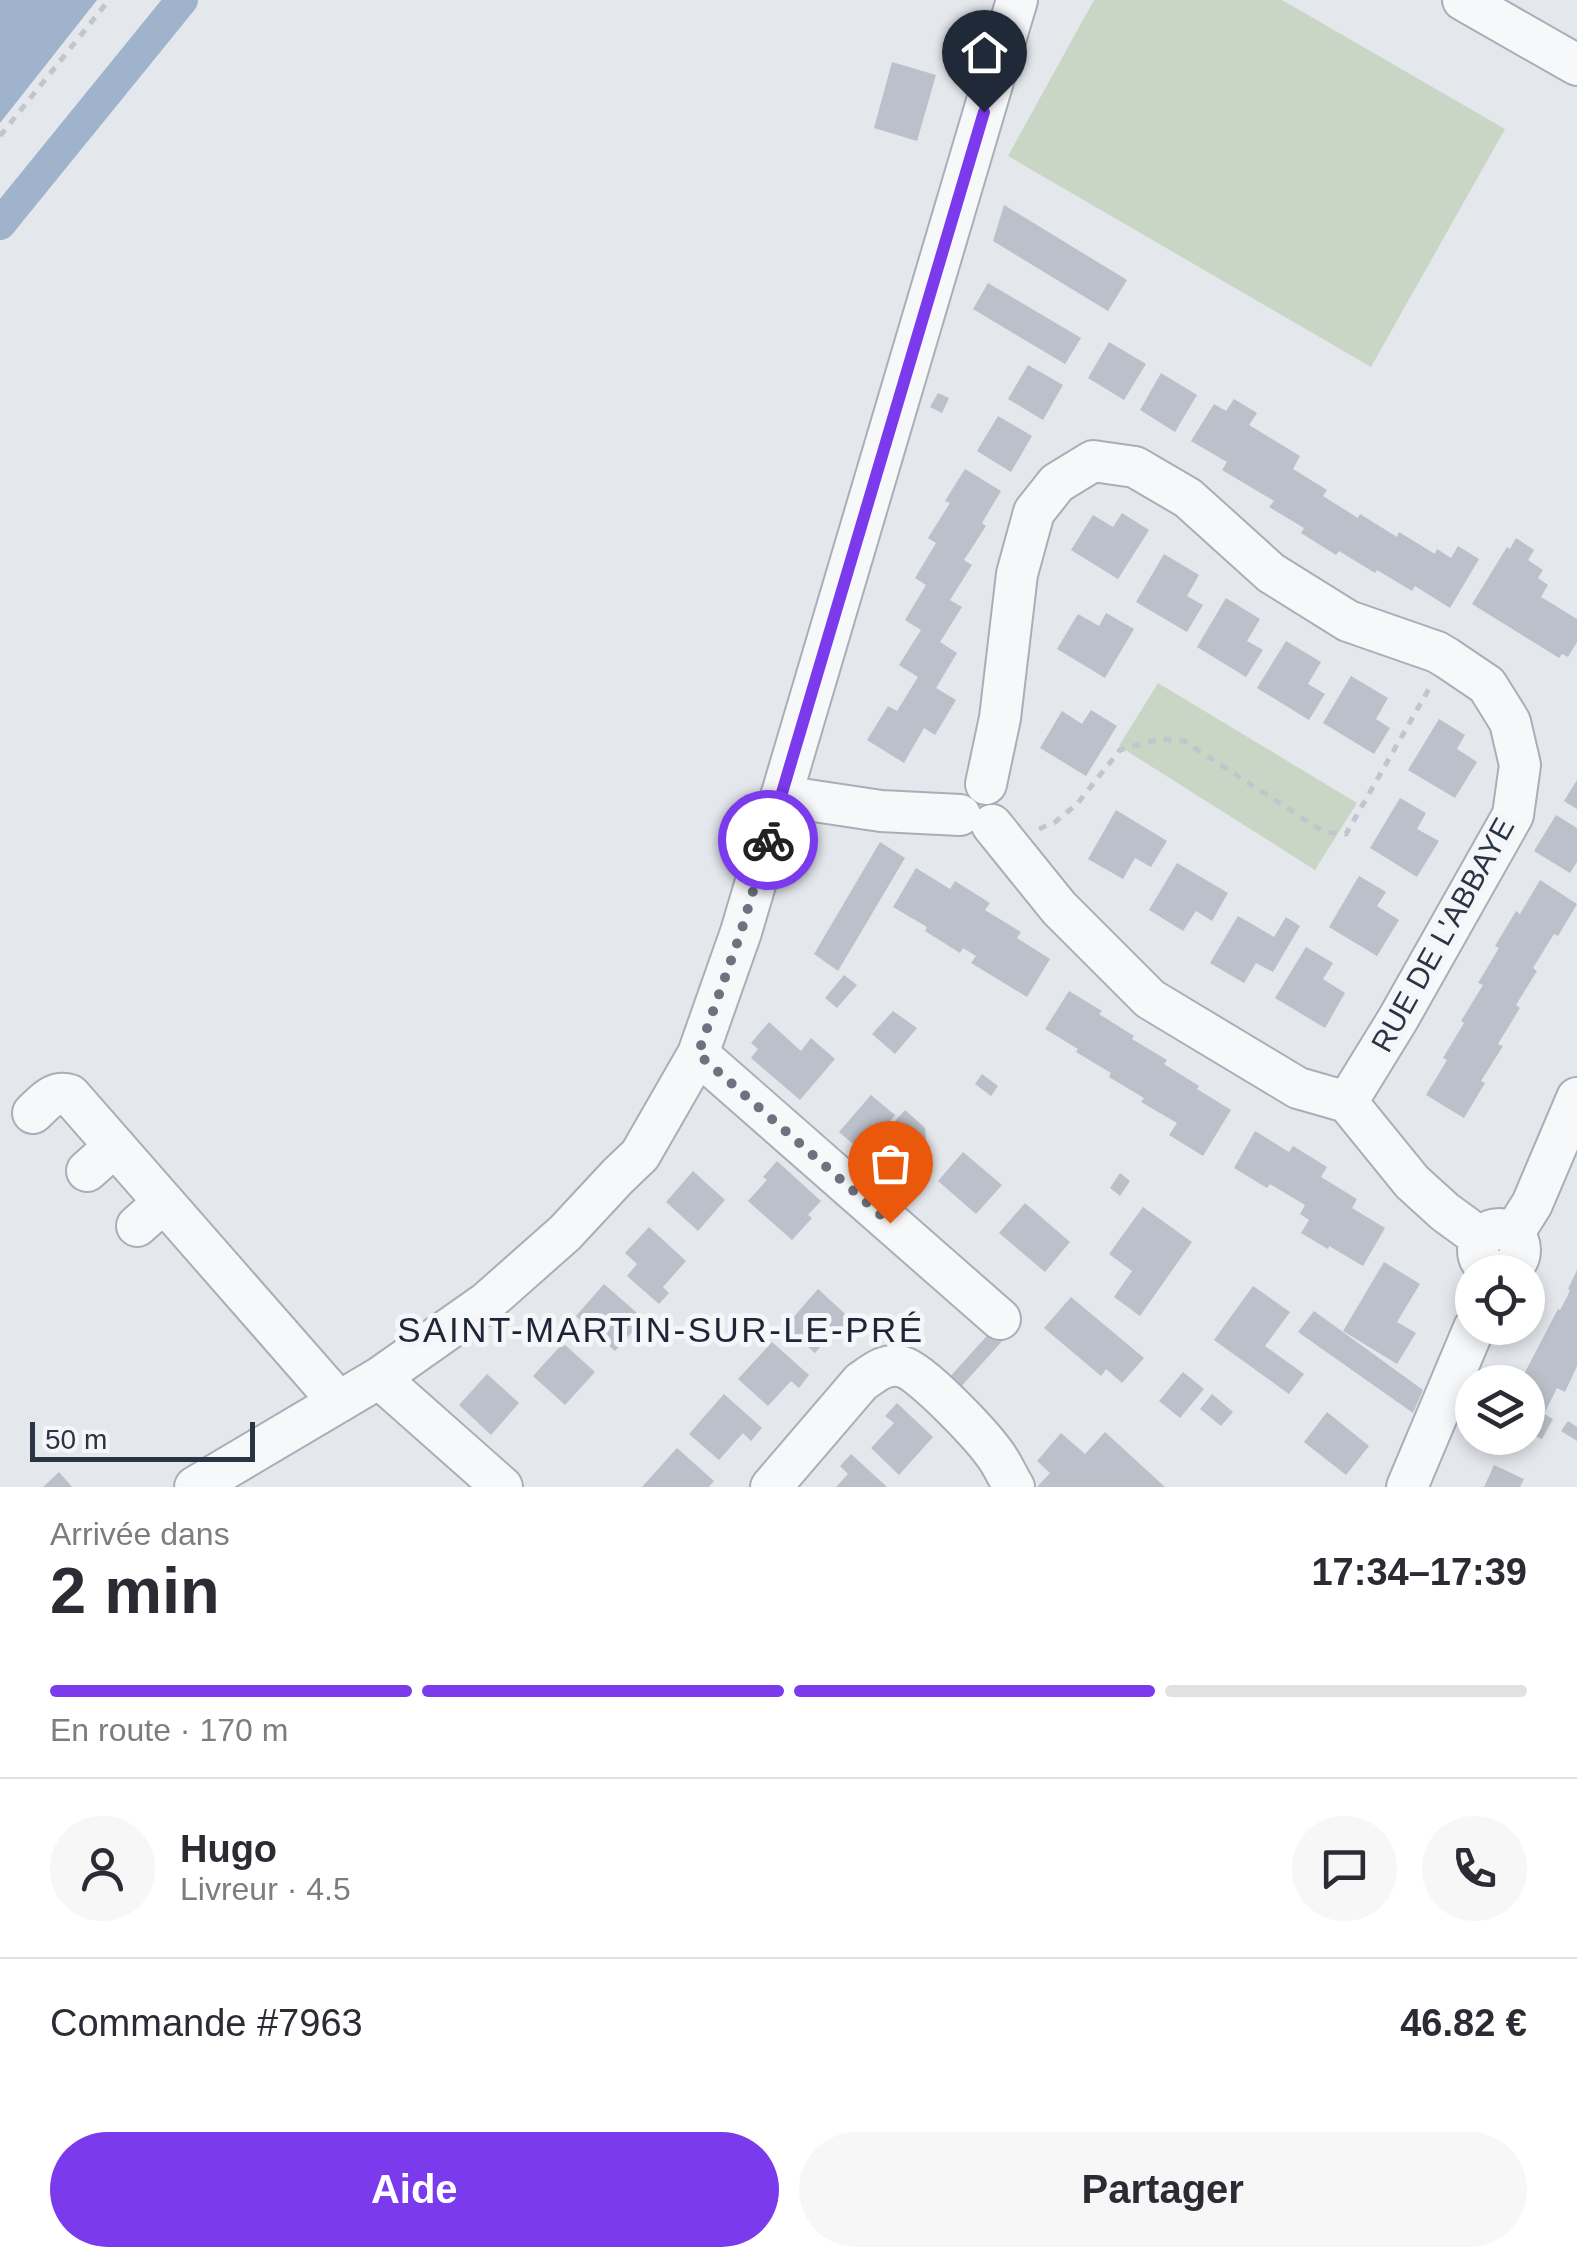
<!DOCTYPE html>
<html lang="fr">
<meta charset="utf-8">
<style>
:root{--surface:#fff;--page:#f7f7f7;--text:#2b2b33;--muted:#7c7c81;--line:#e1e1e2;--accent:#7c3aed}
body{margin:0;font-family:Helvetica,sans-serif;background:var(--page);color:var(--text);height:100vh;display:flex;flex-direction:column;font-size:38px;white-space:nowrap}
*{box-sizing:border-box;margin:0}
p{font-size:32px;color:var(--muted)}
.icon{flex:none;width:55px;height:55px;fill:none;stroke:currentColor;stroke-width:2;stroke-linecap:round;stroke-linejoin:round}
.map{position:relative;height:1487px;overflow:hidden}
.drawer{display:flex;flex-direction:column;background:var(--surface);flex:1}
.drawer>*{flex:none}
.fabs{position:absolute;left:1455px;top:1255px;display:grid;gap:20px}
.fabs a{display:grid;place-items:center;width:90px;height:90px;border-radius:50%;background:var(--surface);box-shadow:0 5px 15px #0003;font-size:50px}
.scale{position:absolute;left:30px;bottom:25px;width:225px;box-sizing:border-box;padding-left:10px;border:5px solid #2b3445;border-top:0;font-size:28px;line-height:35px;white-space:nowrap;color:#2b3445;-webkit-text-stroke:8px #f4f6f9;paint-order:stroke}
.pin{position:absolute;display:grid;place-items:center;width:85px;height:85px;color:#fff;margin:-102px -42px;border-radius:50% 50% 50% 0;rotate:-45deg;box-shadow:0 0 10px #0007}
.pin .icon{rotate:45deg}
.courier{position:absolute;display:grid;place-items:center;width:100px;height:100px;margin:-50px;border:8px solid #7c3aed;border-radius:50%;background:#fff;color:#222;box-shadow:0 2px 12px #0007}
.head em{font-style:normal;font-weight:700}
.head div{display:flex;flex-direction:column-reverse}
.head{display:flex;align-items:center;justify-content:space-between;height:170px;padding:0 50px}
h1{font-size:65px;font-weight:700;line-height:75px}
.bar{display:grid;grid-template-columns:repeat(4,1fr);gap:15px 10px;align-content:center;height:120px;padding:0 50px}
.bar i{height:12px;border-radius:8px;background:var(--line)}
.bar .active{background:var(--accent)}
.bar p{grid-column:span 4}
.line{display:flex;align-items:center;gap:25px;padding:0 50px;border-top:2px solid var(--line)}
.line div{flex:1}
.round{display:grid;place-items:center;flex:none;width:105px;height:105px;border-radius:52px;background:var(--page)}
.cta{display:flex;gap:20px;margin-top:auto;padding:20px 50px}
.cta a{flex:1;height:115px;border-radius:60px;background:var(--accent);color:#fff;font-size:40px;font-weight:700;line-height:115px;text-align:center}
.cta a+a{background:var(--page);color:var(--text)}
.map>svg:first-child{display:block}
</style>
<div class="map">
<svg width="1577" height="1487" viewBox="0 0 1577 1487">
<rect width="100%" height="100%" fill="#e4e7ec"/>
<path fill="#c9d6c5" d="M1094 0H1282L1505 129 1371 367 1008 156Z
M1158 683 1357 803 1315 870 1119 746Z"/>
<path fill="#9fb4cc" d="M0 0H97L0 123Z"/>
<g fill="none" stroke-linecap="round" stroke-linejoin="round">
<path stroke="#9fb4cc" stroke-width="32" d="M0 224 182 0"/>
</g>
<path fill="#bbc0ca" d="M892 62 936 75 917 141 874 128Z
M1004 205 1127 280 1108 311 993 241Z
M988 283 1081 338 1065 364 973 309Z
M1109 342 1146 364 1124 400 1088 378Z
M1028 365 1063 385 1043 420 1008 399Z
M1161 373 1197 395 1175 432 1140 410Z
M938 393 949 398 942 413 930 407Z
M1234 399 1257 413 1249 425 1300 456 1293 469 1327 490 1323 496 1358 518 1360 514 1397 537 1399 532 1435 554 1437 549 1451 558 1458 546 1479 559 1450 608 1415 586 1412 591 1377 570 1375 573 1339 551 1336 555 1301 533 1304 528 1269 507 1274 501 1222 470 1227 462 1191 441 1214 404 1226 411Z
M998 416 1032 436 1011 472 977 451Z
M965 469 1001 491 982 523 986 526 964 560 972 565 950 600 962 607 940 642 957 653 936 688 956 700 935 735 924 728 904 763 867 740 888 706 897 711 918 677 899 665 921 630 905 620 926 585 915 578 936 543 928 538 950 503 945 501Z
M1122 513 1149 530 1118 579 1071 550 1093 515 1113 527Z
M1516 538 1534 550 1528 560 1543 570 1538 578 1548 585 1541 597 1577 619V642L1568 657 1562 654 1559 658 1472 604 1507 547 1510 549Z
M1164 554 1199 575 1187 596 1203 605 1187 632 1136 602Z
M1226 598 1260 619 1247 641 1263 650 1246 677 1197 647Z
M1106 613 1134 629 1105 678 1057 649 1078 614 1099 626Z
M1286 641 1321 662 1308 684 1325 694 1309 720 1257 688Z
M1351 676 1388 698 1376 719 1390 728 1374 754 1323 723Z
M1091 710 1117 726 1086 776 1040 748 1062 711 1082 724Z
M1439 719 1465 735 1457 749 1477 762 1455 798 1408 770Z
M1577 780V809L1564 801Z
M1400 798 1426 813 1417 829 1439 841 1417 877 1370 848Z
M1116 810 1167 841 1151 867 1135 858 1123 879 1088 859Z
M1556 815 1577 828V862L1570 873 1534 851Z
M880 842 905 858 838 971 814 954Z
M1177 863 1228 893 1212 921 1196 911 1183 931 1149 910Z
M916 868 950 889 955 881 990 903 985 910 1021 932 1017 938 1050 959 1027 997 971 963 976 956 963 948 960 953 925 931 927 927 893 907Z
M1359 876 1386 892 1377 906 1399 920 1377 956 1329 927Z
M1540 880 1577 904 1558 936 1554 934 1533 968 1537 971 1516 1005 1520 1008 1498 1044 1503 1046 1481 1081 1485 1083 1464 1118 1426 1095 1447 1060 1443 1058 1464 1023 1461 1021 1483 985 1478 983 1499 948 1495 946 1516 911 1520 914Z
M1238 916 1274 937 1286 917 1300 926 1273 972 1256 963 1244 983 1210 963Z
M1306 947 1333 963 1323 979 1345 993 1325 1028 1275 998Z
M844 975 857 985 837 1008 825 998Z
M1069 991 1102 1011 1099 1014 1134 1036 1132 1039 1167 1060 1164 1064 1199 1086 1197 1089 1231 1110 1203 1156 1169 1135 1177 1123 1141 1102 1144 1098 1109 1077 1111 1073 1076 1052 1078 1049 1045 1029Z
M893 1011 917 1028 895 1054 872 1034Z
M769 1022 801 1051 811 1038 835 1059 800 1100 751 1058 758 1049 751 1043Z
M982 1074 998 1086 991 1096 975 1084Z
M871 1095 895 1115 885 1127 888 1129 905 1110 925 1128 926 1138 892 1177 839 1132Z
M1255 1131 1289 1152 1293 1146 1327 1167 1321 1177 1357 1199 1352 1208 1385 1228 1363 1266 1329 1246 1328 1249 1301 1233 1309 1220 1300 1214 1305 1205 1270 1184 1267 1188 1234 1168Z
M963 1152 1002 1185 976 1214 938 1181Z
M777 1161 821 1201 808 1215 812 1218 792 1240 748 1201 767 1180 763 1177Z
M693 1171 725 1200 698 1231 666 1202Z
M1120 1173 1130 1181 1120 1196 1110 1188Z
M1025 1203 1070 1242 1045 1272 999 1233Z
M1143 1207 1192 1242 1140 1316 1114 1297 1132 1271 1109 1254Z
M649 1227 686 1261 663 1287 669 1293 659 1304 627 1276 637 1264 625 1253Z
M1384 1262 1420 1284 1397 1322 1416 1333 1397 1364 1343 1331Z
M1577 1270V1366L1565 1392 1557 1388 1544 1414 1553 1419 1542 1439 1533 1435 1531 1438 1528 1436V1382H1520L1558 1309 1560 1310 1567 1297 1570 1290 1568 1289Z
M604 1284 644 1319 615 1351 576 1316Z
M1253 1286 1290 1312 1265 1346 1304 1374 1289 1394 1214 1340Z
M818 1289 855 1323 845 1334 837 1328 815 1353 785 1327Z
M1071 1297 1144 1358 1122 1383 1106 1369 1101 1376 1044 1328Z
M1314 1311 1423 1390 1413 1413 1298 1332Z
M994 1328 1005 1338 958 1390 947 1380Z
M772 1342 809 1375 799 1388 791 1381 768 1406 738 1379Z
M563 1343 595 1372 565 1405 533 1376Z
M1183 1372 1204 1389 1180 1418 1159 1401Z
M487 1374 519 1403 491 1435 459 1405Z
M724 1394 762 1428 751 1441 743 1433 719 1460 689 1434Z
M1212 1394 1233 1412 1221 1426 1200 1409Z
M897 1403 933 1437 899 1475 871 1448 894 1423 885 1416Z
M1327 1412 1369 1446 1346 1475 1304 1442Z
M1568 1421 1577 1427V1441L1561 1431Z
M1105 1432 1165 1487H1037L1050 1473 1037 1461 1061 1433 1085 1454Z
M677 1448 714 1481 709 1487H642Z
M851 1454 887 1487H836L848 1474 840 1466Z
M1494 1465 1524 1479 1520 1487H1484Z
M59 1472 72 1487H43Z"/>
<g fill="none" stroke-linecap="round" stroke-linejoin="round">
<g stroke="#a9aeb7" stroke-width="44">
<path id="minor" d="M1463 0 1577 65
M986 784 1000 718 1017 574 1034 512 1057 483 1093 461 1135 467 1188 498 1271 573 1348 621 1437 652 1447 658 1487 685 1510 722 1520 765 1513 815 1398 1019 1347 1102 1298 1088 1150 999 1059 908 992 825
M781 796 881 811 960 815
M698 1054 1000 1319
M1347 1102 1412 1182 1445 1212 1482 1239
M33 1113C44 1103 53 1090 70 1095L339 1402
M87 1171 115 1146
M137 1226 164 1202
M1478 1250a21 21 0 1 1 42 0a21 21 0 1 1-42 0Z
M1513 1234 1532 1204 1577 1098
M379 1378 502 1487
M195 1487 379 1378 487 1302 565 1233 618 1176 640 1155 698 1054 741 932 1017 0
M771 1487 861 1382C874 1373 886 1362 903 1367 922 1372 981 1435 994 1453 1002 1463 1007 1476 1014 1487
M1407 1487 1474 1328"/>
</g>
<path stroke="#c2c5cb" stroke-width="5" stroke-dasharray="8 8" stroke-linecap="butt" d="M0 136 109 0
M1039 829 1055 822 1077 804 1120 750 1159 739 1184 741 1324 832 1346 834 1430 687"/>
<use href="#minor" stroke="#f7f8fa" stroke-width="40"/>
</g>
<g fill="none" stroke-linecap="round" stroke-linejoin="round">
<path stroke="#6c737f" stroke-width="10" stroke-dasharray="0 18" d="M768 840 741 932 698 1054 890 1223"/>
<path stroke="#7c3aed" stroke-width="12" d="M768 840 984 112"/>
</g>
<g text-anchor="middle" stroke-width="10" stroke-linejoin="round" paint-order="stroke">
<g font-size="30" fill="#2b3445" stroke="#f4f6f9">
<text transform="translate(1443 935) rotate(-61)" y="10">RUE DE L'ABBAYE</text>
</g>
<g font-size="35" letter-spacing="2.5" fill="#1d2536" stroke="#f4f6f9">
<text x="661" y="1342">SAINT-MARTIN-SUR-LE-PRÉ</text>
</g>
</g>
</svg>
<div class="fabs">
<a><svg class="icon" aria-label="locate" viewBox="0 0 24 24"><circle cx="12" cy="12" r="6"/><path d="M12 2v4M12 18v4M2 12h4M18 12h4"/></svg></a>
<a><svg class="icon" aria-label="layers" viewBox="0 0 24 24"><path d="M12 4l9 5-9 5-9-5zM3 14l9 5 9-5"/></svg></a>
</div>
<div class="scale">50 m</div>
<div class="pin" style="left:890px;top:1223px;background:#ea580c"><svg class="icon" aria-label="bag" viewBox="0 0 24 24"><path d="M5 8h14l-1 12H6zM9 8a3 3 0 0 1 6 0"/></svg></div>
<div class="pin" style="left:984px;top:112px;background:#1f2937"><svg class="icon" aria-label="home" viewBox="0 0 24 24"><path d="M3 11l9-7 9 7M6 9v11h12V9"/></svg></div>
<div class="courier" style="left:768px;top:840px"><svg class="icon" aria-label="bike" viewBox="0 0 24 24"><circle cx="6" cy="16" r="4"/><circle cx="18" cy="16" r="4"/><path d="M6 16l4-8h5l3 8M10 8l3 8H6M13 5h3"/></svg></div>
</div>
<section class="drawer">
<div class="head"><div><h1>2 min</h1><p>Arrivée dans</p></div><em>17:34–17:39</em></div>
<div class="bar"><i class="active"></i><i class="active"></i><i class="active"></i><i></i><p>En route · 170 m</p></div>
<div class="line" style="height:180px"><a class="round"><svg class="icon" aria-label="person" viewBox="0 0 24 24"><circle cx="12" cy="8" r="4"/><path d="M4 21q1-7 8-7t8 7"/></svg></a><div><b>Hugo</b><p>Livreur · 4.5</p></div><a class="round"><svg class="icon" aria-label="chat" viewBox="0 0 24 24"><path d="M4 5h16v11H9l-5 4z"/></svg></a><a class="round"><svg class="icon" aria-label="phone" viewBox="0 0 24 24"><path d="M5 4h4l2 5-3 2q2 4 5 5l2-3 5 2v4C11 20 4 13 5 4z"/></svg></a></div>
<div class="line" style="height:130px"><div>Commande #7963</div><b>46.82 €</b></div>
<div class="cta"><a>Aide</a><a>Partager</a></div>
</section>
